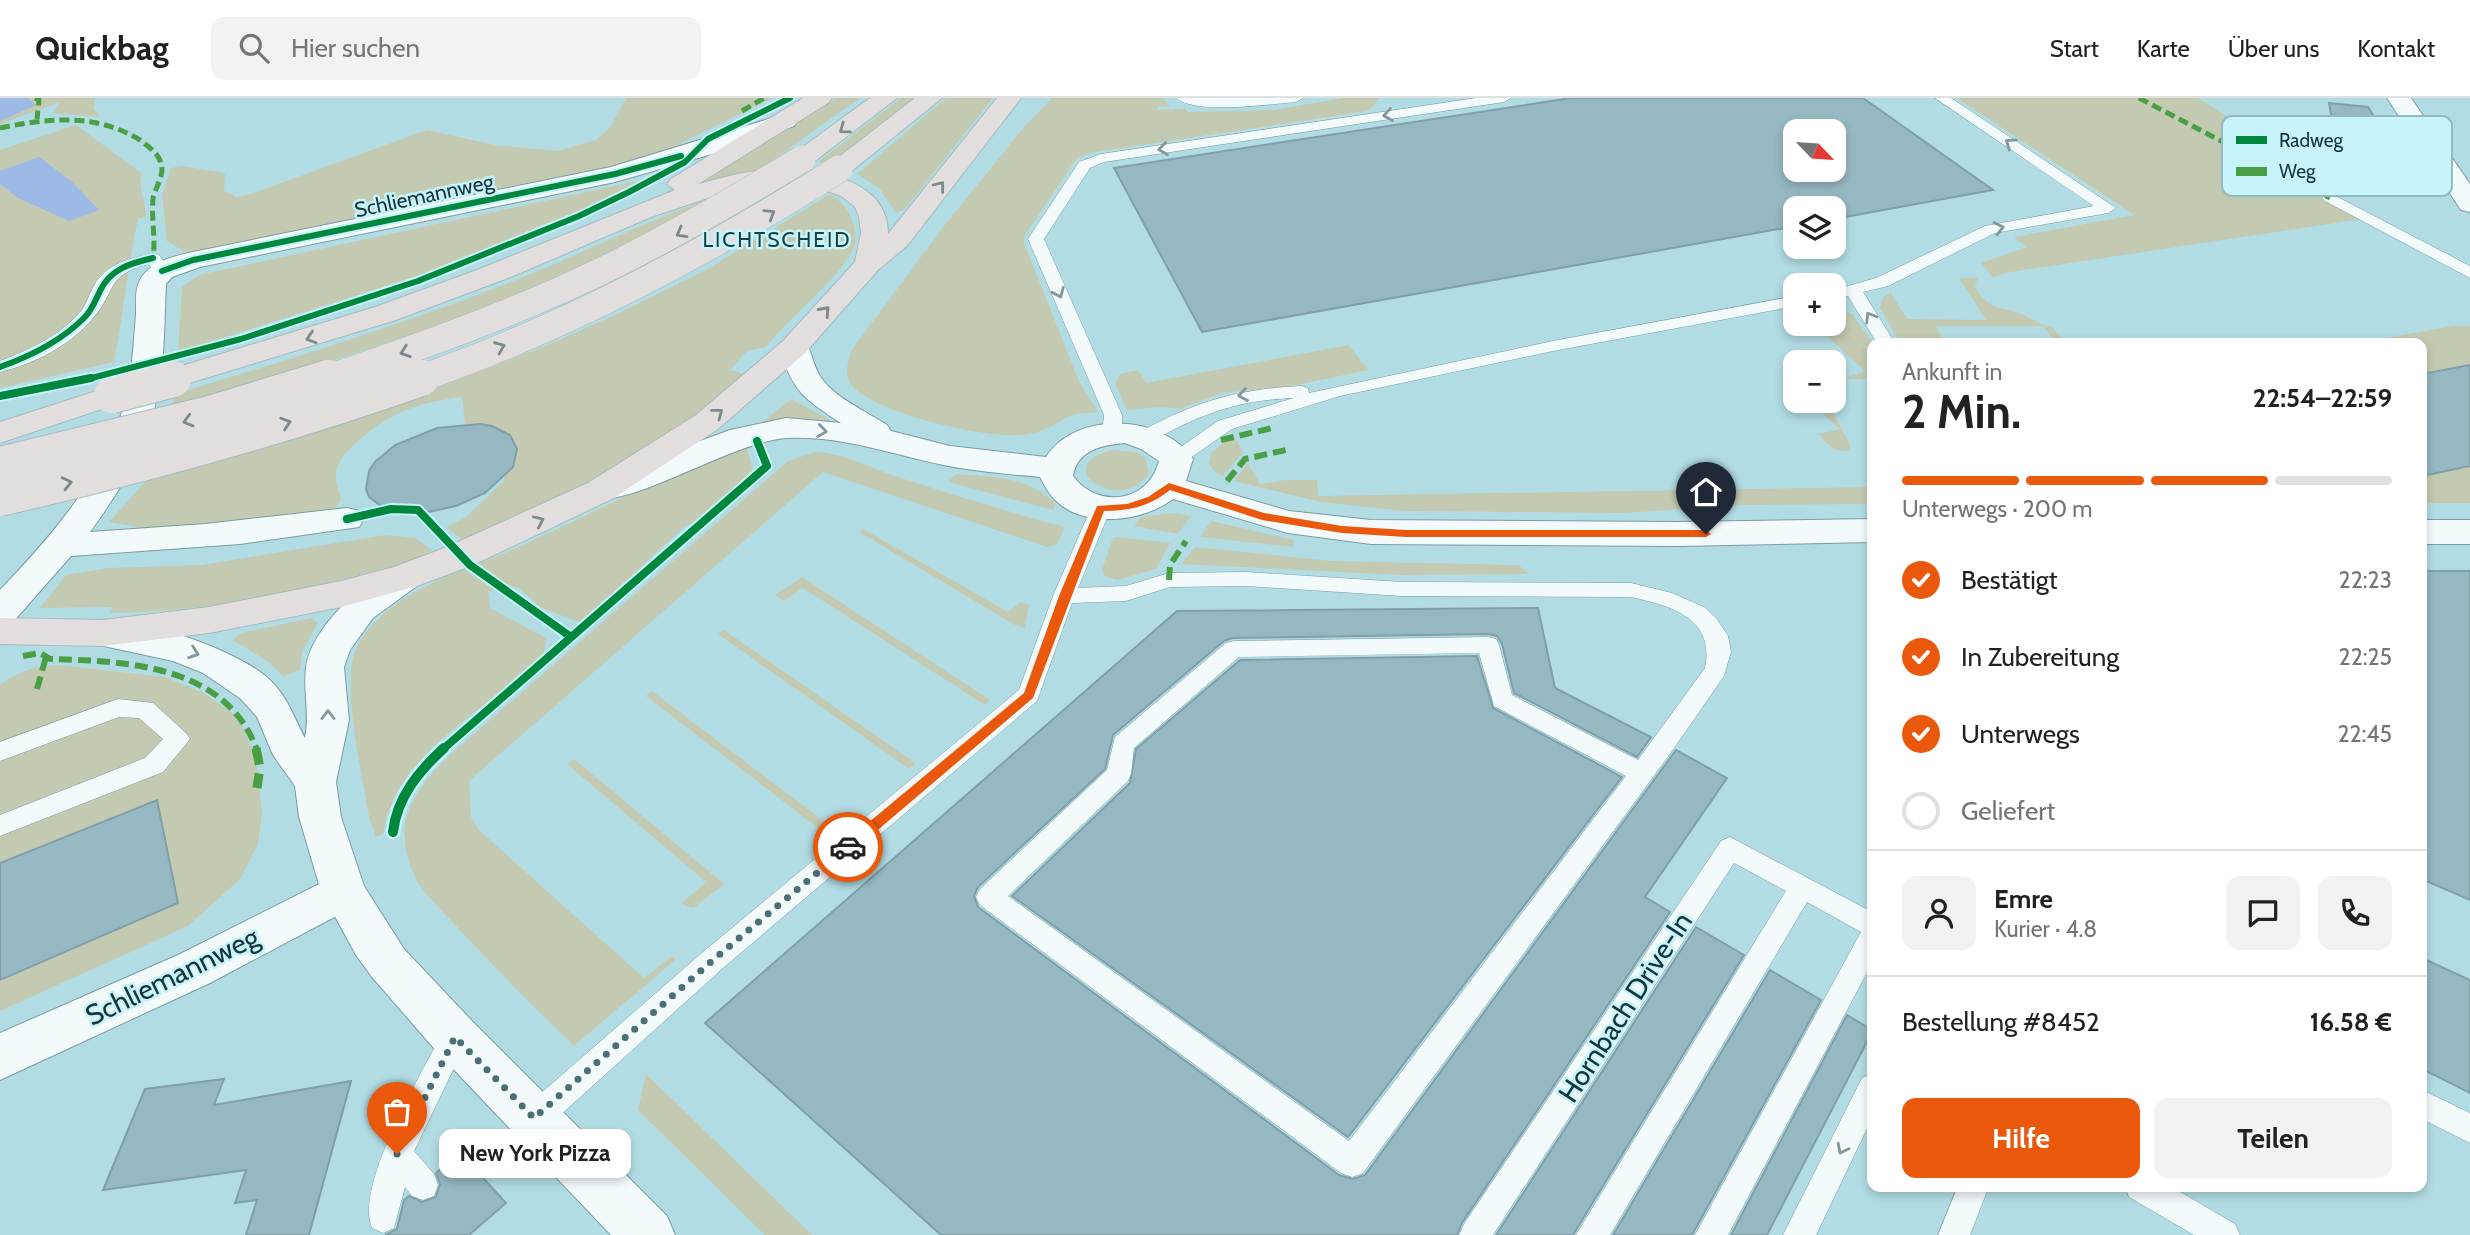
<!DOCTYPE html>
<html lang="de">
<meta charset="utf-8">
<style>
:root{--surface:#fff;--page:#f2f2f2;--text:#202124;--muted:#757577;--line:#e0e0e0;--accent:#ea580c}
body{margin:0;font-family:Cabin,sans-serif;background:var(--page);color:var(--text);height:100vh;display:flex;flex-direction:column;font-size:26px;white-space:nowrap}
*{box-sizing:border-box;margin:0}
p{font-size:23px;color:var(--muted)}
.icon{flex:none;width:38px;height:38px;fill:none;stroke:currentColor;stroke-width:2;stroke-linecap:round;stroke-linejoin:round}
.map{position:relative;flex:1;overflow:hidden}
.drawer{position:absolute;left:1867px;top:240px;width:560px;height:854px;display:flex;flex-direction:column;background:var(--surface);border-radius:14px;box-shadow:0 4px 10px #0003}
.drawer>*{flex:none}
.needle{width:46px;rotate:115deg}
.controls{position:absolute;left:1783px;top:21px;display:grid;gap:14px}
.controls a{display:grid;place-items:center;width:63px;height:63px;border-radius:14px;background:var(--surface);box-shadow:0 4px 10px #0003;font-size:35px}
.pin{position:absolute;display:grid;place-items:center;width:60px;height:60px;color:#fff;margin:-72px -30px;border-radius:50% 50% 50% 0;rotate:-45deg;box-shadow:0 0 7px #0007}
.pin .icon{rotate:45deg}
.courier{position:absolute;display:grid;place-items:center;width:70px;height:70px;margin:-35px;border:5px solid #ea580c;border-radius:50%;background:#fff;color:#222;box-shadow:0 2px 9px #0007}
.bubble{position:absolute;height:49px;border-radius:14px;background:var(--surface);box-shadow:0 4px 10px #0003;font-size:23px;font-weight:800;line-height:49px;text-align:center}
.head em{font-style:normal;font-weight:800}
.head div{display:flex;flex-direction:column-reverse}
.head{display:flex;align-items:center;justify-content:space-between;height:119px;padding:0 35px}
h1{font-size:46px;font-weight:800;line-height:52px}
.bar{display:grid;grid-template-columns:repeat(4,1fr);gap:10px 7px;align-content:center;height:84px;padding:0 35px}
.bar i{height:9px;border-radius:5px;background:var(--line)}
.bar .active{background:var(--accent)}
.bar p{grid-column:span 4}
.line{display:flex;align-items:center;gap:18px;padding:0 35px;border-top:2px solid var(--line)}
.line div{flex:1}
.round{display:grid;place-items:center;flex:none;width:74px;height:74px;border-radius:14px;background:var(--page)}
ol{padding:0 35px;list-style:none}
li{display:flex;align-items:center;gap:21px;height:77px}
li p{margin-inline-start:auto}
li .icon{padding:7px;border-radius:50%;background:var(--accent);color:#fff;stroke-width:4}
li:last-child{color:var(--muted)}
li i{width:38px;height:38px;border:4px solid var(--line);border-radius:50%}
.action{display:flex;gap:14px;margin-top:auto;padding:14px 35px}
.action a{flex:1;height:80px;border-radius:14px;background:var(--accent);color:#fff;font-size:28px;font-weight:800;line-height:80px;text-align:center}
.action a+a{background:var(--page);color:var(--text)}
header{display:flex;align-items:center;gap:42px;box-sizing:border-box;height:98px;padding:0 35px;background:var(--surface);border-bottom:2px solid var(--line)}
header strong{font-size:33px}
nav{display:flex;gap:38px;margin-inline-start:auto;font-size:24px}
.search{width:490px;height:63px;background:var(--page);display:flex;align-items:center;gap:18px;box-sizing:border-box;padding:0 24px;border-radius:14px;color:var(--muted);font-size:26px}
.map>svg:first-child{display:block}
</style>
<header>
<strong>Quickbag</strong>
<div class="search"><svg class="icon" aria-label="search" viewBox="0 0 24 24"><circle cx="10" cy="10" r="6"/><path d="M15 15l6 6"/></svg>Hier suchen</div>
<nav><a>Start</a><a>Karte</a><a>Über uns</a><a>Kontakt</a></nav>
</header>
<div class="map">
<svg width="2470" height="1137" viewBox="0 0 2470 1137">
<rect width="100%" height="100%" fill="#b2dce4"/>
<path fill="#c3cab1" d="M0 0H95L94 11 100 19 53 15 60 4 0 26Z
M626 0H772L643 64 207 155 185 154 167 143 162 96 171 70 182 68 225 75 224 93 236 99 248 97 427 32 495 47 558 53 596 42 610 29Z
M836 0H860L757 73 709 83 704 82Z
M901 0H914L828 66 818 64Z
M946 0H993L904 112 896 115 879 90 857 76Z
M1052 0H1163L1170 8 1157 9V12L1185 11 1188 14 1273 12 1344 0H1380L1368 13 1089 55 1077 60 1025 137 1024 145 1079 283 1098 314C1091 315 1083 315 1077 316 1057 321 1049 335 1022 337 986 341 880 316 854 290 843 278 847 263 853 250L944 128 1024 29Z
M1957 0H2198L2256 37 2215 43 2362 121 2004 175 1993 180 1981 165 2027 149 2014 139 2134 117Z
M76 27 141 75C138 90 146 102 146 118L138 121C128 168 123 216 114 264L0 290V52Z
M647 81 581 113 416 179 178 254 182 189 199 177Z
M830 96C846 105 859 127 855 146 848 173 785 224 766 249L747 253 730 272 744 276C690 328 622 366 556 401 527 416 494 435 462 442L447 429 466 419 505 382 495 367 467 341 462 299C420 304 385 316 354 347 347 353 337 364 336 374 335 382 339 393 341 401L336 409 325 415 149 431 109 424 145 384 270 347 403 303 545 248 615 217 704 173Z
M713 99C546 201 356 258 169 310L174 302 171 297C286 263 399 227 511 184 579 157 644 124 713 99Z
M1959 180H1978L1975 188C1985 209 1997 209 2016 214 2029 217 2038 228 2052 229L2067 245H2056L2043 228H1936L1944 242 1898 241 1880 210 1883 199 1891 195 1907 221 1986 222Z
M1834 209 1852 216 1873 245 1872 288 1869 281H1848L1847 279 1866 274 1814 226H1834Z
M2453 228H2470V267L2422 276V245H2358Z
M1349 247 1368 272 1292 288 1222 295 1180 311 1160 309 1127 312 1115 286 1120 276 1138 272 1146 285Z
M791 301 830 322V323L791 321 762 325Z
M1808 303H1827L1850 347V351C1836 358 1828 346 1818 336L1840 331Z
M1229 341 1235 340 1243 354 1223 378 1214 373 1209 365 1212 354Z
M746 346 753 373 692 425 684 429 581 525 540 509 518 489 488 493 490 510 546 540 544 558C527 572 511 587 493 600 446 637 393 673 383 736L376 739 369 719C363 680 342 592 354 557 360 535 384 514 402 502 438 478 484 465 523 447 597 413 669 375 746 346Z
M1112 352 1136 354 1145 360 1149 375C1121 419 1047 368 1112 352Z
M815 354C845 355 870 370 898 379 953 397 1009 414 1065 429L1057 446 1047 449 823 374 469 683 471 719 478 731 644 880 672 858 676 861 574 948C534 909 495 870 457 829 446 816 431 803 421 789 409 772 401 742 406 722 413 692 437 669 459 649L788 363Z
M1248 365 1260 386 1285 382H1317L1318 398 1872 389V406L1744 407 1624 415 1404 413 1321 404 1234 383Z
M2470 368V405H2422V378Z
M956 376C994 379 1028 378 1056 406L1053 412 948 384Z
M1173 415 1191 418 1178 436 1134 428 1141 419Z
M1211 423 1294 442 1293 449 1200 439Z
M863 431 1008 514 1021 504 1029 507 1025 530 1015 527 859 434Z
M385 437 415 440 432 452C419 464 394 468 377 472 290 497 200 514 109 515L113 509 40 510 66 477 108 470 202 467Z
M1118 439 1170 445 1156 471 1117 482 1105 478 1102 471 1113 440Z
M1195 449 1332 463 1518 467 1530 476 1400 477 1181 466Z
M802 479 990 602 985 607 803 490 784 503 775 497Z
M311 520 318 525 302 554 300 572 283 578 267 563 233 542 241 535Z
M724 532 914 664 915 667 908 670 718 536Z
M59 567 165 579 204 595 239 620 256 661 262 715 258 746 240 781 188 828 0 913V586C20 573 35 568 59 567Z
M652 593 834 731 832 735 827 737 646 598Z
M574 661 724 786 696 808 691 810 682 805 706 784 567 666Z
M646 976 812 1137H765L638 1012Z"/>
<path fill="#9db9e6" d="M0 0H27L36 7 0 23Z
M39 59 70 82 99 112 69 123 18 100 0 86V73Z"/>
<path fill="#96b8c2" stroke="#80a0a9" stroke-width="2" fill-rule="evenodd" d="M1571 0H1863L1993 92 1834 121V110H1796V128L1202 234 1114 70ZM1796 33H1834V72H1796Z
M2329 5 2368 9 2403 65 2338 57Z
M2470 267V368L2422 378V276Z
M480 326 492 328 510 337 517 351 513 369 485 395 456 408 424 415 384 410 369 399 366 391 369 373 375 364 395 347 437 330Z
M2422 473H2470V802L2422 781Z
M1538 510 1555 590 1651 639 1637 659 1514 595 1502 546 1497 538 1488 536 1233 540 1224 543 1113 637 1105 671 978 789 974 798 978 809 1339 1077 1353 1081 1365 1077 1676 652 1727 680 1645 799 1670 814 1462 1125 1457 1137H941L705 925 1177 513Z
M1477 558 1493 610 1622 679 1348 1039 1012 798 1130 685 1136 651 1240 562Z
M157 702 178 805 0 882V765Z
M1696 829 1744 857 1573 1137H1496Z
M2422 860 2470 882V995L2422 971Z
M1770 872 1821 902 1692 1137H1613Z
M1847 917 1872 932V934L1767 1137H1731Z
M224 981 214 1007 351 983 309 1137H246L257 1102 235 1105 246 1072 103 1092 145 991Z
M460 1055 506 1105 469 1137H385L397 1131 404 1102 409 1098 422 1104 436 1099 440 1086 436 1075Z"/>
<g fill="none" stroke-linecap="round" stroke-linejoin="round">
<g stroke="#7a9ca1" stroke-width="1">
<path id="lane" d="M1176 0H1303L1296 4C1270 6 1196 17 1176 0Z
M1476 0H1511L1504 4 1104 64 1090 70 1044 141 1122 317V336L1119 340H1105L1102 336 1104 317 1028 141 1079 64 1101 56Z
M1935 0H1951L2116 110 2108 115 1995 135 1888 188 1863 194 1895 245H1877L1848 198 1834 202V192L1876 180 1985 128 2094 108Z
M2330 95 2470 168V180L2325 103 2322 100 2325 97Z
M153 155 159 157 170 173 168 177H156L149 166C105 177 117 193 93 220 71 247 34 266 0 274V263C29 252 62 237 82 212 87 205 89 196 94 188 107 165 129 161 153 155Z
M1796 198V208L1553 253 1340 298 1232 331 1183 365H1169L1166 361 1169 357 1218 323 1294 300C1237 302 1201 316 1152 343L1145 345 1135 339 1138 335C1194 304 1237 291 1301 288L1308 290 1309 295 1553 243Z
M1101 403 1108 405 1111 410 1078 490 1126 488 1169 475 1246 474 1402 484 1631 485 1672 495 1704 509 1716 520 1728 538 1731 554 1724 578 1672 653 1363 1075 1352 1079 1341 1075 980 807 976 799 980 791 1107 672 1115 639 1226 545 1234 543 1488 539 1496 541 1499 547 1512 597 1638 662 1705 570C1715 520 1672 508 1631 499L1402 498 1246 488 1170 489 1126 503 1072 505 1037 603 723 870 546 1030 535 1034 524 1030 520 1020 524 1010 703 854 1019 592 1053 498 1091 410 1094 405ZM1479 555 1494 608 1626 678 1349 1043 1008 798 1128 683 1131 676 1134 650 1239 559Z
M118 601 153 605 186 635 190 641 163 674 0 738V717L145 660 163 641 139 620 119 619 0 663V644Z
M1730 739 1872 814V865L1728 1137H1695L1861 834 1807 804 1610 1137H1576L1786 793 1734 765 1493 1137H1459L1464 1126 1721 743Z
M455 926 465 930 469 939 414 1053 434 1076 438 1087 434 1098 423 1102 412 1098 405 1089 394 1130 383 1135 372 1130C354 1088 424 971 445 930Z
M1872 976V1020L1816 1137H1783L1862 980Z
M2422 992 2470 1015V1045L2422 1021Z
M1958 1088H1989L1970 1137H1938Z
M2125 1088H2170L2235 1126 2240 1137H2194L2129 1099Z"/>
</g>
<g stroke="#7a9ca1" stroke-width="2">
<path id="street" d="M2387 0H2411L2470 86V114L2461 112Z
M785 16 794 18 797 23 794 28 702 59 615 84 200 169 172 179 166 186C164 224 165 262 157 299 148 349 119 394 90 434L205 426 347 410 359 413 364 421 359 429 240 446 71 458 13 524 0 528V492C56 433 114 368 129 285 133 262 134 239 136 216 136 206 135 192 139 184 148 164 174 158 193 154L611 69Z
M343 774 359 780 365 793 359 806 210 885 0 982V935L178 857Z"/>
</g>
<g stroke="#7a9ca1" stroke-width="2">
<path id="secondary" d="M794 240 805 243C812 254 813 267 820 278 834 300 866 313 887 327L891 333 950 348 1046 359C1076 312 1163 316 1193 361L1186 383 1289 413 1371 422 1678 424 1872 421V444L1678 448 1371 446 1288 435 1173 401C1143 424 1084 431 1055 402 1049 396 1044 387 1040 379 1010 376 979 374 949 368 897 358 842 337 787 340 733 343 631 411 590 400L585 392 590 384 730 332 786 320 841 325C804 301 792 293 779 249L783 243ZM1125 345 1141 351 1159 363C1149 404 1098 412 1073 378 1077 352 1102 347 1125 345Z
M2422 422H2470V446H2422Z
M404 467 417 470 422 479 417 488 373 520 350 552 344 569 349 622 336 684 341 719 364 788 404 851 472 923 667 1118 675 1137H611L438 955 372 879 356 857 321 793 299 719 295 688 273 657 257 619 241 601 203 575 173 563 90 545 84 535 90 525C130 514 238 552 269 581 288 599 293 618 305 640 310 616 303 594 306 570 310 530 368 477 404 467Z"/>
</g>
<g stroke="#a4bbbf" stroke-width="2">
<path id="highway" d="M803 0H832L828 5 698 86C741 74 787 63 830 76L826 71 830 66 915 0H942L848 76 831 77C861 85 888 101 888 136L997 0H1021L907 148 878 172 805 255 718 331 612 401 473 467 417 488 341 509 209 535 103 548 0 546V520L103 522 209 509 341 483 394 469 447 449 588 385 696 317 783 243 855 164 861 135 859 119 855 109 841 98 810 87 773 86 732 92 651 119 511 179 396 222 173 290 162 288 158 281 162 274 375 209 477 172 675 92 667 86 671 81Z
M870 0H897L811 66 802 69 793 66 789 61 793 56Z
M112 288 123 290 128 297 123 304 0 345V324Z"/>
</g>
<use href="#lane" fill="#f3fafb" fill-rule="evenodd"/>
<use href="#street" fill="#f3fafb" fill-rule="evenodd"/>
<use href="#secondary" fill="#f3fafb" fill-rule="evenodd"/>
<use href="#highway" fill="#e2dedd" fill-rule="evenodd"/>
<g stroke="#a4bbbf" stroke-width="28" stroke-linecap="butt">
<path id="highway-bridge-far1" d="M169 282 173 281
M323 282C422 248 522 213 616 166 680 134 741 98 802 61
M416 282C566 230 705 155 839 71"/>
</g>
<g stroke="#a4bbbf" stroke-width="38" stroke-linecap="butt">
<path id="highway-bridge" d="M112 297 173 281
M0 367 210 316 328 280
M0 400C143 367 282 329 421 280"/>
</g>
<use href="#highway-bridge-far1" stroke="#e2dedd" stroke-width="27"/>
<use href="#highway-bridge" stroke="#e2dedd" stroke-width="36"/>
<path stroke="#4a9f44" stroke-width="5" stroke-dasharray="10 5" stroke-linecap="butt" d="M35 0 39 2 37 21
M2139 0 2330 100
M742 13 764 0
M0 30C48 20 96 15 140 42 148 48 158 55 161 65 165 78 155 89 153 101 151 121 156 140 153 160
M1886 245H1949"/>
<path stroke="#4a9f44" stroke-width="6" stroke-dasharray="13 6" stroke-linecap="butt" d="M1221 342 1272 330
M1227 383 1245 361 1286 352
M1169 482 1170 467 1186 443
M23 558 40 555 50 561C127 563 226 567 257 652
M37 591 46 559"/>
<path stroke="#4a9f44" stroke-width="9" stroke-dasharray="17 9" stroke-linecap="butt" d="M256 650 260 670 257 690"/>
<g stroke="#c7f3fb" stroke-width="10">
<path id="cycleway-far2" d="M162 173 193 162 615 76 681 58
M0 269C31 258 60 244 84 220 92 212 95 203 100 193 110 171 131 165 153 160
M84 282 241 241 418 183 579 118 629 94 685 64 708 41 790 0"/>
</g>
<g stroke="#c7f3fb" stroke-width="12">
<path id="cycleway-far1" d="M0 298 91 280
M347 421 391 411 418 412 470 467 571 539
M442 652 767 368 757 343"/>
</g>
<g stroke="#c7f3fb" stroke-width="15">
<path id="cycleway" d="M393 734C397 699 419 673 444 650"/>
</g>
<use href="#cycleway-far2" stroke="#00873e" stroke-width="6"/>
<use href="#cycleway-far1" stroke="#00873e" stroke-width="8"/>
<use href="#cycleway" stroke="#00873e" stroke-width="10"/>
</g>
<defs><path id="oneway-chevron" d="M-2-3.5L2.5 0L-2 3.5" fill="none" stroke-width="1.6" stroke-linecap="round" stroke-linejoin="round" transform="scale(1.75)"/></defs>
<g stroke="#84989a">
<use href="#oneway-chevron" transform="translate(1388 17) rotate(171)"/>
<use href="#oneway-chevron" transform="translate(2010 45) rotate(-146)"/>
<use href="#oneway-chevron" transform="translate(1163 51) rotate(172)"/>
<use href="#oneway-chevron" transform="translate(1999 130) rotate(-13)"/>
<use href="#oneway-chevron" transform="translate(1059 195) rotate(67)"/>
<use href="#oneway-chevron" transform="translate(1870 219) rotate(-122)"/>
<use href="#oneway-chevron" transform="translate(1243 297) rotate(171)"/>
<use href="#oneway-chevron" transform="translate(822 333) rotate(8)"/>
<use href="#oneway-chevron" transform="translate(194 555) rotate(19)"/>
<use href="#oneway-chevron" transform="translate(328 617) rotate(-90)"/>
<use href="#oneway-chevron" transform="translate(1842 1051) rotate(117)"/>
</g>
<g stroke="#7b8a8c">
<use href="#oneway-chevron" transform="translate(844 31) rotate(144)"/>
<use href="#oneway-chevron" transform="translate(940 88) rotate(-52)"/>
<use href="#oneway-chevron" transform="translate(770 116) rotate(-32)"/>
<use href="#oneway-chevron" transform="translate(681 135) rotate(151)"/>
<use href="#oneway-chevron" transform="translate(825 213) rotate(-48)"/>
<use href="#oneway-chevron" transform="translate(311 240) rotate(162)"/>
<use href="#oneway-chevron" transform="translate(500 249) rotate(-22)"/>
<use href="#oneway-chevron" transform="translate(405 254) rotate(161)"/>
<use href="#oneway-chevron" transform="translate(718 315) rotate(-38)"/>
<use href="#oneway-chevron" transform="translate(188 323) rotate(164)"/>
<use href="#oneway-chevron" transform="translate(286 325) rotate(-18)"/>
<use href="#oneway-chevron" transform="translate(67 385) rotate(-13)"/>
<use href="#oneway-chevron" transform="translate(539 423) rotate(-25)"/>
</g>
<path fill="#ea580c" d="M1169 385 1264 415 1342 428 1406 432H1706L1711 436 1706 439H1406L1342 435 1262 422 1170 392C1150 408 1130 413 1104 413L1033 600 853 753H844V745L1024 595 1059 498 1097 408 1127 406 1148 399Z"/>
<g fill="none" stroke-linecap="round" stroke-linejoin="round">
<path stroke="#4b6f76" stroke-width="7" stroke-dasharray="0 12.6" d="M397 1056 455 939 534 1020 713 862 848 749"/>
</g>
<g text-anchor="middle" stroke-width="5" stroke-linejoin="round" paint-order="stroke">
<g font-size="21" fill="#14353a" stroke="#c7f3fb">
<text transform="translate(424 98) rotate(-12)" y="7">Schliemannweg</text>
</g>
<g font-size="21" letter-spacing="2" fill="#164046" stroke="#c7f3fb">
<text x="777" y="149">LICHTSCHEID</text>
</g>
<g font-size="28" fill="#14353a" stroke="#c7f3fb">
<text transform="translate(172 878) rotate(-26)" y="10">Schliemannweg</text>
<text transform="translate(1625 909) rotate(-57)" y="10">Hornbach Drive-In</text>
</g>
</g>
<rect x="2222" y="18" width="230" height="80" rx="10" fill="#c7f3fb" stroke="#91bac1" stroke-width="2"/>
<rect x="2236" y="38" width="31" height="8" fill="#00873e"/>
<rect x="2236" y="69" width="31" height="9" fill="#4a9f44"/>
<g font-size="19" fill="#14353a">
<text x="2279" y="49">Radweg</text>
<text x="2279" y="80">Weg</text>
</g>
</svg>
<div class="controls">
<a><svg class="needle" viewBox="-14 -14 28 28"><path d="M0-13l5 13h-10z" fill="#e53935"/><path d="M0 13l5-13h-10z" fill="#757577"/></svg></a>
<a><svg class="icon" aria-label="layers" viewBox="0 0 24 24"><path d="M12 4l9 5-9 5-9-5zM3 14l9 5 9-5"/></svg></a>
<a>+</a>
<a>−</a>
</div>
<div class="pin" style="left:397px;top:1056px;background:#ea580c"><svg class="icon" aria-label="bag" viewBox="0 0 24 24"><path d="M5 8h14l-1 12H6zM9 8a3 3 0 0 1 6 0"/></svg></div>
<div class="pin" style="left:1706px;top:436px;background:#1f2937"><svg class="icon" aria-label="home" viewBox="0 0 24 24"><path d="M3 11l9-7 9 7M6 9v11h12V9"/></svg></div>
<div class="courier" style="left:848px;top:749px"><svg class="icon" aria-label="car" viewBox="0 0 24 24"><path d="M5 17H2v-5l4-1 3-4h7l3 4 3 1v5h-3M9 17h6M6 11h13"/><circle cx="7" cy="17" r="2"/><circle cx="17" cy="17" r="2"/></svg></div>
<div class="bubble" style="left:439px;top:1031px;width:192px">New York Pizza</div>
<section class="drawer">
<div class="head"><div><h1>2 Min.</h1><p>Ankunft in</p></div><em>22:54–22:59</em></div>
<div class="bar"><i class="active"></i><i class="active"></i><i class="active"></i><i></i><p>Unterwegs · 200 m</p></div>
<ol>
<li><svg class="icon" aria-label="check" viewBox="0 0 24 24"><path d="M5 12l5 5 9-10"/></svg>Bestätigt<p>22:23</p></li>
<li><svg class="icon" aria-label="check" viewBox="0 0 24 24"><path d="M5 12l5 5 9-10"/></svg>In Zubereitung<p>22:25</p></li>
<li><svg class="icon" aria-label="check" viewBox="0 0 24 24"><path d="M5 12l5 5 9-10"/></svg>Unterwegs<p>22:45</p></li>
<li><i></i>Geliefert</li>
</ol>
<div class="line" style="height:126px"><a class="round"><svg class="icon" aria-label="person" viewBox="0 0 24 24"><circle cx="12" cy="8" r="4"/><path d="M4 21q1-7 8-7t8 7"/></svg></a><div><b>Emre</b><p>Kurier · 4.8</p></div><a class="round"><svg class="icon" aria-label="chat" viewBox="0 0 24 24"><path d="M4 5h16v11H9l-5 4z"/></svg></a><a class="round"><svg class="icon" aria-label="phone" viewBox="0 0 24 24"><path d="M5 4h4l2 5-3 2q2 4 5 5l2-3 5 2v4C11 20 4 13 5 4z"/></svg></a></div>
<div class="line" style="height:91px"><div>Bestellung #8452</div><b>16.58 €</b></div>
<div class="action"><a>Hilfe</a><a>Teilen</a></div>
</section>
</div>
